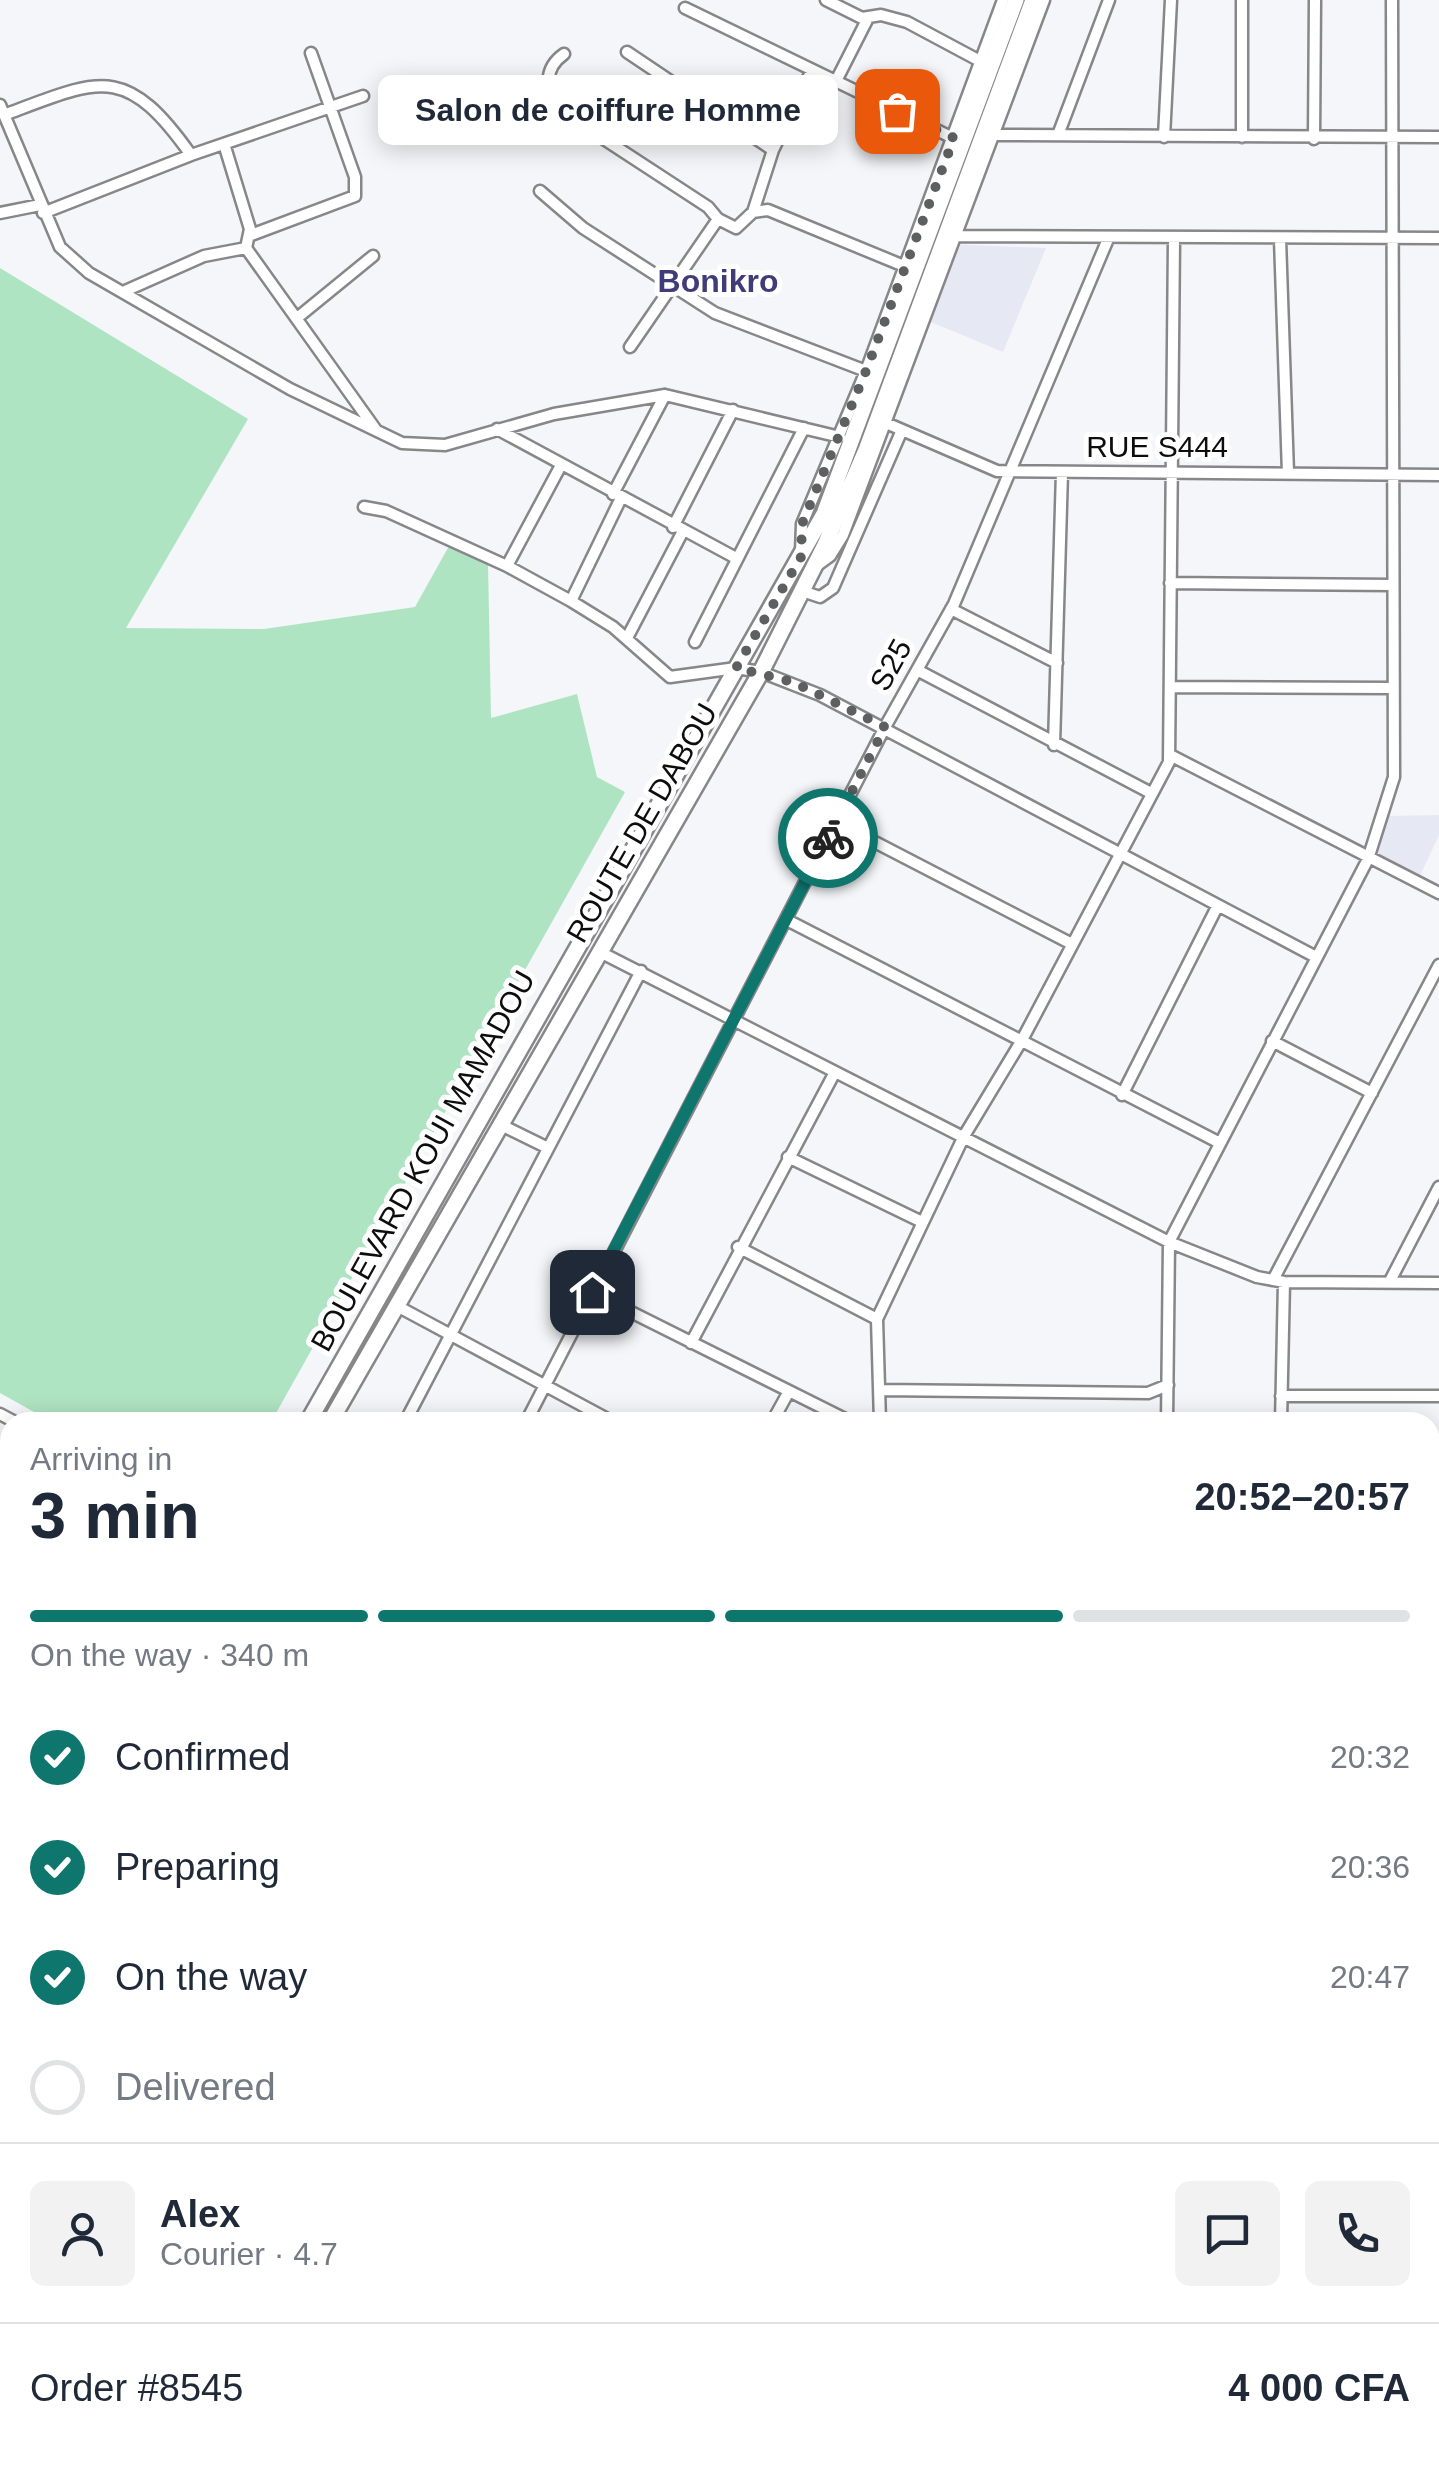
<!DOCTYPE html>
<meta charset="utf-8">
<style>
:root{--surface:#fff;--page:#f2f2f3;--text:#1f2937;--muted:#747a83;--line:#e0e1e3;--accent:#0f766e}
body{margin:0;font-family:Helvetica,sans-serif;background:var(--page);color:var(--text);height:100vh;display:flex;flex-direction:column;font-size:38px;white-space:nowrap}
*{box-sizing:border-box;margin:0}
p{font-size:32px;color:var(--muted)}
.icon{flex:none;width:55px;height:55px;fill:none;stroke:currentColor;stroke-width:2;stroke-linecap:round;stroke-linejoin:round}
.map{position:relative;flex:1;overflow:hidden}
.details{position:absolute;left:0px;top:1412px;width:1440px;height:1062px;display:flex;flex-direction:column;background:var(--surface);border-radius:30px 30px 0 0;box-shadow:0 5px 25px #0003}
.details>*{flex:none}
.pin{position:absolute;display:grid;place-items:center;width:85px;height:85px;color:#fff;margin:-42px;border-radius:20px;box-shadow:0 5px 15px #0006}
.courier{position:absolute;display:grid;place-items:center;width:100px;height:100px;margin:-50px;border:8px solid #0f766e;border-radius:50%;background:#fff;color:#222;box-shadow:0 2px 12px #0007}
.bubble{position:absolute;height:70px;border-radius:15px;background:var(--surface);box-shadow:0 5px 25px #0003;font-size:32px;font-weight:700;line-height:70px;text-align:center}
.overview em{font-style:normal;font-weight:700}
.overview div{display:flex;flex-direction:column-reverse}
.overview{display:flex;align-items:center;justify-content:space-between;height:170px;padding:0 30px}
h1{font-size:65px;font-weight:700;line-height:75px}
.bar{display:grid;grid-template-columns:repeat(4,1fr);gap:15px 10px;align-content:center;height:120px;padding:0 30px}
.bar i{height:12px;border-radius:8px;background:var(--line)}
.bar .current{background:var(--accent)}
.bar p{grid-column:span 4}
.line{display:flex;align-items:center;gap:25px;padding:0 30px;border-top:2px solid var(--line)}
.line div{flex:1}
.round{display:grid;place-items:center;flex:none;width:105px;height:105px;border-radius:15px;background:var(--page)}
ol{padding:0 30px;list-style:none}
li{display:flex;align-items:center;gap:30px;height:110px}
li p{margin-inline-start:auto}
li .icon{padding:10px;border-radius:50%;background:var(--accent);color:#fff;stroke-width:4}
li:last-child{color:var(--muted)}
li i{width:55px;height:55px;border:5px solid var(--line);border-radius:50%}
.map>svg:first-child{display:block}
</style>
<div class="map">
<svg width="1439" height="2474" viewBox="0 0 1439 2474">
<rect width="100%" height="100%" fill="#f5f6f9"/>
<path fill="#e6e9f3" d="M944 244 1046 248 1003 352 921 318Z
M1439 815V835L1418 880 1373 857 1388 816Z"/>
<path fill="#afe4c2" d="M0 268 248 419 126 628 264 629 415 607 449 546 488 563 491 718 577 694 597 777 625 792 271 1422H52L0 1393Z
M950 2465H1147V2474H949Z"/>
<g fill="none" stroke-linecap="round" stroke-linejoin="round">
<g stroke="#87878a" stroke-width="15">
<path id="minor" d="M826 0 862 18 881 15 907 22 980 61
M685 8 953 138
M627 52 773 150
M564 54C544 68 545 89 558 109L708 207 718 219 736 228 753 212 768 210 904 266
M835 83 868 18
M0 105 60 247 89 273 290 389 402 443 445 445 554 414 665 395 840 437
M4 115C100 79 125 62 191 155
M994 135 1439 137
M1058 135 1109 0
M1164 137 1171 0
M1242 137V0
M1314 139 1315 0
M225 147 250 229 246 248 376 430
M540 191 583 228 715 313 866 371
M753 212 773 150 811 72
M0 213 40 205
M43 213 191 155 363 96
M251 235 355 196V177L311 53
M958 236 1439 238
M1280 239 1288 473
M125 291 204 256 246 248
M297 318 373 256
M630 347 718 219
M886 423 997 471 1439 475
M497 429 736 558
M613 494 665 395
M364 507 386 511 507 566 571 601 613 627 670 677 736 668 761 672 820 695 1316 957
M673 527 733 410
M801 552 802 524 866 371 1003 0
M507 566 560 467
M815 567 830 556 843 535 1044 0
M1170 583 1393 585
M802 591 820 597 833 588 902 430
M571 601 621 498
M951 609 1057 663
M627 638 683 531
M695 642 804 428
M917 670 1151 793
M1171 687 1393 688
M1054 745 1062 472
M1170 755 1439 893
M836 822 1070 943
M787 920 1220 1143
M600 952 1169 1242 1257 1277 1284 1282 1439 1283
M1272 1041 1372 1093
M1122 1095 1217 907
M499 1124 548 1148
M788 1157 920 1221
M738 1247 877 1319
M1391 1279 1439 1187
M1273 1280 1439 965
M591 1292 851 1422
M397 1306 613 1422
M691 1343 835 1072
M880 1390 1148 1393 1168 1385
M1281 1396H1439
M0 1414 15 1422
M405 1422 641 971
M526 1422 885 727 954 604 1108 239
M772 1422 788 1393
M880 1422 877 1319 964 1136 1022 1040 1169 762 1174 239
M1167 1422 1169 1242 1368 859 1394 777 1392 0
M1281 1422 1284 1282
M1430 1503H1439
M0 1510 10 1514
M0 1603 10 1584
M0 1658 10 1664
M0 1738 10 1742
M0 1783 10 1760
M1430 1806H1439
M1430 1923H1439
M0 2209 10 2189
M1430 2333H1439
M0 2344H10
M0 2419H10
M1430 2447H1439
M345 2465 378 2474
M575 2465 599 2474
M91 2474 92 2465
M662 2474V2465
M749 2474V2465
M842 2474V2465
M939 2474V2465"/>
</g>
<g stroke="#87878a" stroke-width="20">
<path id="primary" d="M308 1422 824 514 1016 0
M330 1422 761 672 825 545 866 450 1033 0
M0 1969 10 1951
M0 2015 10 1996"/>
</g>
<use href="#minor" stroke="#fff" stroke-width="10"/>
<use href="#primary" stroke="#fff" stroke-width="15"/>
</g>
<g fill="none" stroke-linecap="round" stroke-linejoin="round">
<path stroke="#5e5f60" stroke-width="10" stroke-dasharray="0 18" d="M828 838 885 727 793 682 736 668 801 557 802 524 866 371 954 138 897 111"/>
<path stroke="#0f766e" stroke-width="12" d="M592 1292 828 838"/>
</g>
<g text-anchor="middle" stroke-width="10" stroke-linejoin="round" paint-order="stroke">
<g font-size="30" fill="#0d0d0e" stroke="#fff">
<text x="1157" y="457">RUE S444</text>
<text transform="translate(891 665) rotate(-61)" y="10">S25</text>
<text transform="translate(642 823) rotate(-60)" y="10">ROUTE DE DABOU</text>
<text transform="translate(423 1161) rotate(-61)" y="10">BOULEVARD KOUI MAMADOU</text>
</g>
<g font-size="32" font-weight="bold" fill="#403c78" stroke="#fff">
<text x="718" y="292">Bonikro</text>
</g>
</g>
</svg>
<div class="pin" style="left:897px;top:111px;background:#ea580c"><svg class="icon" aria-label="bag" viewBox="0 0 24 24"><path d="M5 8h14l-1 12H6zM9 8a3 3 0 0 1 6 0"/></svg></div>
<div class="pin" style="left:592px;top:1292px;background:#1f2937"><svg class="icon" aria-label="home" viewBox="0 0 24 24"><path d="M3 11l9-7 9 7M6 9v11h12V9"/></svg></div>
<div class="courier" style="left:828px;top:838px"><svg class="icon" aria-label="bike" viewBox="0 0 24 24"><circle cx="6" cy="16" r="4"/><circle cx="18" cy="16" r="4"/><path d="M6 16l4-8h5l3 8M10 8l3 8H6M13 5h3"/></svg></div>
<div class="bubble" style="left:378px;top:75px;width:460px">Salon de coiffure Homme</div>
<section class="details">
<div class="overview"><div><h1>3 min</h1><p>Arriving in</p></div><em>20:52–20:57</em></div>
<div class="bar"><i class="current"></i><i class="current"></i><i class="current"></i><i></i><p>On the way · 340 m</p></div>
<ol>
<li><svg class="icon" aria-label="check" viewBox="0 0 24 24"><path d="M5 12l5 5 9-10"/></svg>Confirmed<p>20:32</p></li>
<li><svg class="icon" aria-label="check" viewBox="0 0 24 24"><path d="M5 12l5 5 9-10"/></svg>Preparing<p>20:36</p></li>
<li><svg class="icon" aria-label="check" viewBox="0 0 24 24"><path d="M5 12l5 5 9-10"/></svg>On the way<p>20:47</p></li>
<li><i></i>Delivered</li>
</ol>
<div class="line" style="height:180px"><a class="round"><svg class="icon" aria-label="person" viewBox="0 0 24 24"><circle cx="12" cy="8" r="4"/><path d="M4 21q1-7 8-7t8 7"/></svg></a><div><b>Alex</b><p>Courier · 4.7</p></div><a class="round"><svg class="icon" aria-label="chat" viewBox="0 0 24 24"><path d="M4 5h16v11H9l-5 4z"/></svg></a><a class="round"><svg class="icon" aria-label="phone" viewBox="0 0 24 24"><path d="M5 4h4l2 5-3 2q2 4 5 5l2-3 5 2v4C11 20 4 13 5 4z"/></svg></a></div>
<div class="line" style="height:130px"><div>Order #8545</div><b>4 000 CFA</b></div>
</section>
</div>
